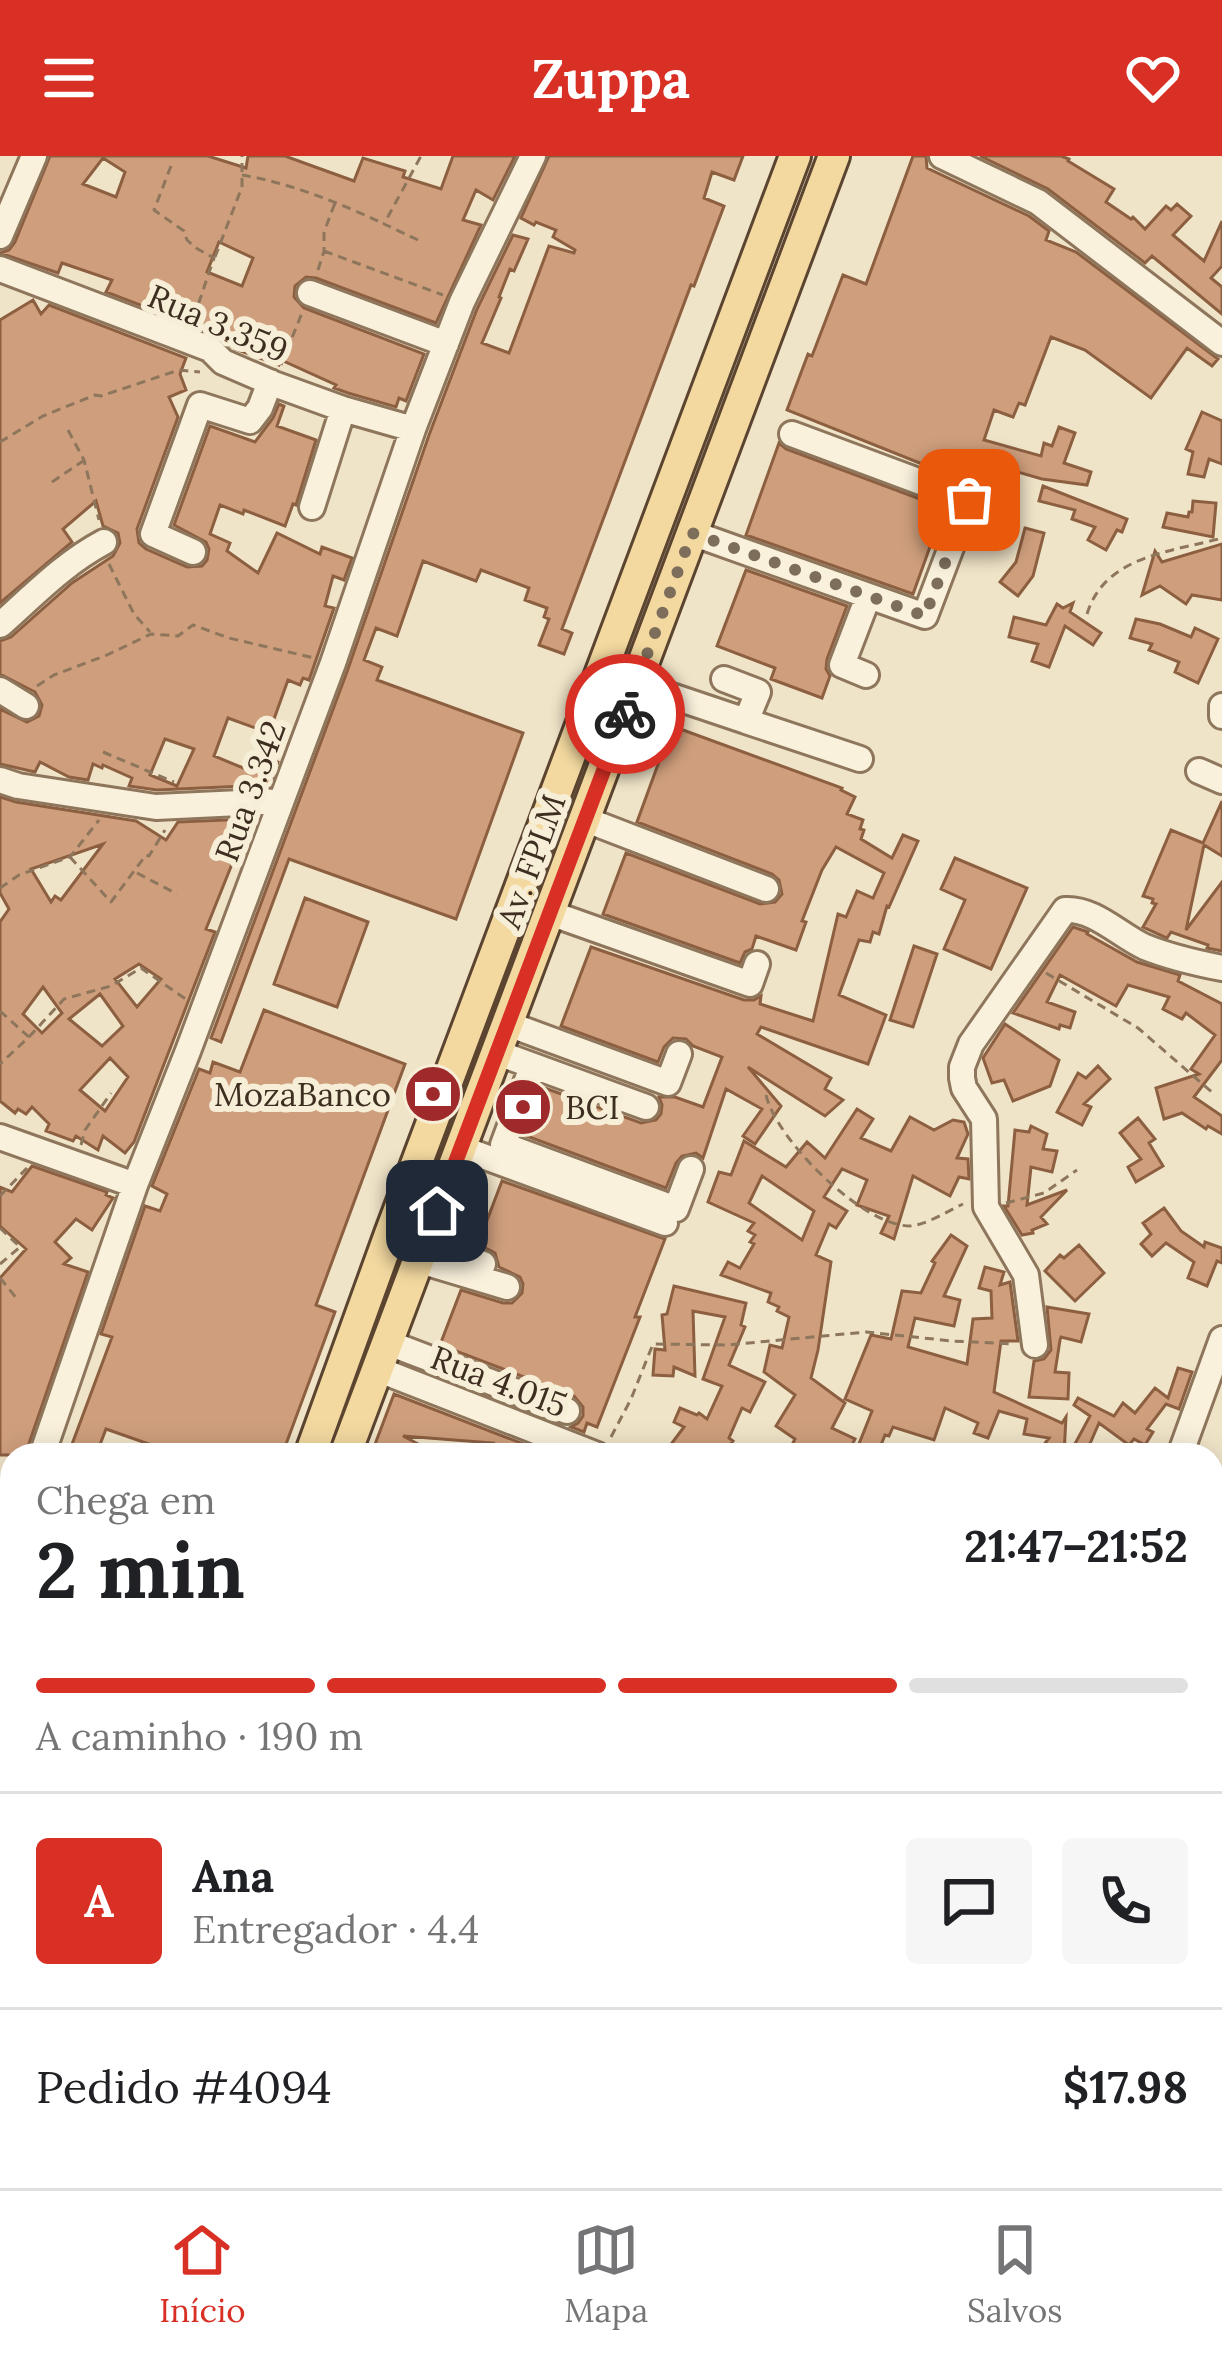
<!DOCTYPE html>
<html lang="pt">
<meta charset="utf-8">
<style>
:root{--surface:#fff;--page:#f6f6f6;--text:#202124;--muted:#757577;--line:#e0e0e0;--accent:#d93025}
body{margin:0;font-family:Lora,serif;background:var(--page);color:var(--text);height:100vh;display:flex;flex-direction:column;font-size:45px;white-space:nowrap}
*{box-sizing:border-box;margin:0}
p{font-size:39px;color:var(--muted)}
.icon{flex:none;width:66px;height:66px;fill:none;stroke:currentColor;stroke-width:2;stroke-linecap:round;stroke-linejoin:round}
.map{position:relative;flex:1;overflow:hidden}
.details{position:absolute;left:0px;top:1287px;width:1224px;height:747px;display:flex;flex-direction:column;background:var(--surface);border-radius:36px 36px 0 0;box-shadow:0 6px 30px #0003}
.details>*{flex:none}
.pin{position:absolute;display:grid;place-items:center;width:102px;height:102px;color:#fff;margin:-51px;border-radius:24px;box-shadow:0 6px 18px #0006}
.courier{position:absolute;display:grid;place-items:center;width:120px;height:120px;margin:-60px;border:9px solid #d93025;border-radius:50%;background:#fff;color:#222;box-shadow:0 3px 15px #0007}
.head em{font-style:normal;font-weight:700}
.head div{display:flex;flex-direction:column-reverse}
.head{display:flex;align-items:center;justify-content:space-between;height:204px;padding:0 36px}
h1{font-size:78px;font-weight:700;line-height:90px}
.bar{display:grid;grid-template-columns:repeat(4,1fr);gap:18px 12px;align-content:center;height:144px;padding:0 36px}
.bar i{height:15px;border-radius:9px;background:var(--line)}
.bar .selected{background:var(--accent)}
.bar p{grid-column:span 4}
.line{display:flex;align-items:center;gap:30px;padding:0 36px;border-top:3px solid var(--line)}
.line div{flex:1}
.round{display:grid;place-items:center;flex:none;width:126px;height:126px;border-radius:12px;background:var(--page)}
header{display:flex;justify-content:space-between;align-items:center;height:156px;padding:0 36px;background:var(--accent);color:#fff;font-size:54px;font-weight:700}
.tabs{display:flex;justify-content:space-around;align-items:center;height:168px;border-top:3px solid var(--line);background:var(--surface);font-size:33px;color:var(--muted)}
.tabs a{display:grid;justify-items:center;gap:6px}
.tabs .selected{color:var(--accent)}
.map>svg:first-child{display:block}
</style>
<header><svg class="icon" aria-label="menu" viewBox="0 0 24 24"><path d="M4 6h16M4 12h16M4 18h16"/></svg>Zuppa<svg class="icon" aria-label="heart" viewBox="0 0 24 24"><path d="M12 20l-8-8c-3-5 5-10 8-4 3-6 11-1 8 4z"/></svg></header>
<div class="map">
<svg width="1222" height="2032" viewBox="0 0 1222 2032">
<rect width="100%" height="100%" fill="#f0e4c8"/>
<path fill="#cf9f7d" stroke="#8d5f41" stroke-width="3" fill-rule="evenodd" d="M50 0H208L246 12 248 0H285L354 25 363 2 405 15 403 21 441 33 453 0H515L493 44 476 34 463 64 481 69 436 167 316 122 306 121 295 130 294 141 304 152 424 198 406 245 399 242 396 251 348 237 334 232 336 229 281 204 279 209 235 193 216 178 106 136 112 124 62 107 58 117 0 97 9 94 15 86ZM103 2 125 16 116 41 83 28ZM219 86 253 102 242 130 207 116Z
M549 0H743L734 24 712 16 704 42 724 50 694 130 691 129 562 473 572 477 564 498 539 489 549 463 544 461 547 452 525 444 529 432 481 414 476 425 423 405 397 480 376 472 364 504 382 511 377 524 523 577 456 763 289 703 221 886 211 882 348 513 429 279 477 153 513 79 528 83 514 115 510 113 499 141 501 142 482 187 509 197 549 90 574 97 575 94 553 81 556 74 536 66 534 69 521 62Z
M913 0H926L927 12 1029 60 1049 75 1046 84 1076 96 1218 203 1212 210 1187 192 1151 242 1085 194 1051 181 1025 249 1019 247 1013 261 994 254 984 284 1041 300 1044 287 1052 290 1059 271 1075 277 1064 307 1091 316 1087 329 1042 323 1011 314 1004 339 988 335 990 326 965 317 962 324 787 254 808 198 812 200 843 119 866 128Z
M980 0H1061L1069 3 1068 5 1114 33 1106 46 1131 63 1133 61 1145 73 1166 50 1171 54 1177 48 1191 60 1173 79 1204 105 1222 65V110L1211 122 1222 131V158L1152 100 1145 107 1048 33Z
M33 144 41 158 49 149 186 202 180 218 186 234 169 241 178 261 137 373 139 387 146 393 187 411 202 410 207 404 209 393 206 386 174 369 210 270 255 286 273 262 279 248 284 250 277 270 316 284 296 349 293 348 285 370 244 354 243 358 220 349 210 378 230 387 227 395 258 417 277 377 320 398 322 391 352 402 344 424 333 420 325 450 334 452 309 524 303 522 300 529 288 524 269 577 228 562 214 600 253 616 260 599 278 606 270 629 157 634 129 630 132 622 103 609 102 612 93 608 88 624 69 621 40 606 35 616 0 608V553L27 566 39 560 42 549 35 536 0 518V485L11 481 72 427 113 400 120 387 118 377 103 370 96 345 63 373 72 386 0 447V164ZM165 583 194 593 177 630 150 619Z
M1202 256 1222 265V308L1209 303 1204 321 1188 318 1193 296 1186 293Z
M779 287 786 293 944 352 913 438 746 379Z
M1043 330 1127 363 1122 376 1117 374 1106 394 1088 384 1095 371 1072 363 1075 354 1039 345Z
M1193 345 1216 347 1213 381 1163 371 1167 357 1188 361 1189 356H1192Z
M1025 372 1044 377 1033 420 1018 440 1000 426 1016 406Z
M1222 388V444L1192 439 1186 448 1160 430 1142 439 1155 395 1162 406Z
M746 414 847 450 827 503 826 513 830 520 822 542 771 523 775 512 717 490Z
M1073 447 1070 456 1101 477 1093 489 1065 470 1049 511 1032 505 1038 488 1009 481 1014 461 1046 469 1057 448 1063 452Z
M1136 463 1160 468 1191 481 1195 472 1218 483 1198 527 1175 516 1179 506 1149 494 1152 488 1130 482Z
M672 570 842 632 841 634 855 641 847 658 863 664 860 673 864 674 861 683 892 702 903 679 918 685 889 751 887 750 879 778 873 776 870 786 859 784 839 839 886 859 868 908 761 871 757 878 831 922 825 933 843 944 825 960 748 911 781 950 755 988 743 980 762 953 726 933 703 1002 696 997 682 1000 676 1007 666 1032 524 979 542 931 641 967 656 964 661 958 662 949 659 941H675L703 951 722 901 693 890 686 883 673 882 664 891 658 906 561 870 591 791 744 844H754L761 840 760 848 813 865 838 758 846 761 857 735 873 742 884 717 836 691 822 714 802 765 806 766 796 794 756 780 752 793 745 796 740 807 603 758 626 697 760 748 775 746 782 738 779 724 772 718 637 666Z
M0 641 16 646 136 665 166 684 178 666 250 663 206 773 215 776 134 986 125 997 103 980 98 994 76 980 73 985 46 975 49 968 32 951 26 958 18 953 15 957 0 945V766L9 753 0 737ZM103 688 61 744 55 740 51 746 31 713ZM139 808 161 823 137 851 115 823ZM43 831 62 857 42 877 23 858ZM100 838 123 870 102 890 69 863ZM110 902 128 921 105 955 80 934Z
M1222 645V700L1204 689 1186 774 1222 726V795L1207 792 1208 789 1171 776 1167 782 1143 771 1156 748 1152 747 1153 743 1143 740 1171 674 1203 687Z
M955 702 1027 732 991 813 944 793 965 744 941 733Z
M305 742 368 766 337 851 274 828Z
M1073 771 1088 776 1087 778 1137 806 1180 819 1178 825 1222 848V904L1194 941 1222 960V978L1208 970 1206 973 1182 957 1164 963 1156 932 1199 918 1191 913 1215 879 1186 857 1182 863 1163 853 1169 841 1128 829 1116 850 1060 819 1047 846 1075 856 1070 872 1060 869 1059 873 1013 857Z
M914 790 937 798 913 871 890 864Z
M264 854 405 908 316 1149 335 1156 282 1299H180L106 1273 96 1299H68L112 1181 101 1178 145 1050 160 1055 167 1038 152 1030 199 913 210 917 213 906 240 916Z
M1005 868 1059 904 1050 930 1013 945 1004 924 992 927 983 902Z
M1098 910 1110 923 1084 948 1091 951 1082 969 1057 956 1078 917 1086 922Z
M857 953 873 963 861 982 891 995 910 961 934 974 953 964 964 966 968 978 957 1002 968 1003 969 1023 959 1021 950 1040 913 1020 894 1083 881 1077 889 1060 857 1049 867 1024 842 1013 824 1041 847 1055 836 1072 829 1068 816 1099 831 1106 818 1194 811 1222 845 1247 832 1272 855 1283 847 1299H787L795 1283 776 1270 795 1239 764 1216 770 1189 782 1192 789 1161 777 1155 779 1151 768 1146 771 1137 721 1119 728 1106 740 1112 754 1088 750 1086 755 1079 748 1075 754 1067 708 1046 719 1016 731 1019 744 985 786 1011 807 986 825 1002ZM762 1020 814 1055 802 1084 749 1047Z
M1138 962 1155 983 1149 987 1163 1010 1136 1026 1128 1011 1141 1003 1120 977Z
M1031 970 1047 978 1043 993 1057 995 1052 1016 1031 1011 1027 1049 1067 1034 1041 1061 1047 1068 1032 1074 1033 1077 1022 1079 1004 1050H1008L1015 974 1029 976Z
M32 1010 107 1036 106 1039 113 1042 92 1074 76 1063 55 1086 71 1102 64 1108 88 1116 25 1299H0V1122L26 1093 0 1070V1031L12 1036Z
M502 1025 665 1083 635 1161H640L597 1271 587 1267 584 1276 571 1271 578 1267 583 1260V1251L574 1240 440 1189 461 1134 503 1147H512L522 1137 523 1128 520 1121 499 1111 495 1097 478 1088Z
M1164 1052 1181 1075 1204 1091 1205 1086 1222 1092V1107L1217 1105 1207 1130 1188 1122 1194 1106 1166 1087 1152 1100 1141 1088 1151 1078 1143 1067Z
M951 1079 967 1090 944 1140 960 1144 954 1170 915 1162 908 1191 967 1208 973 1163 992 1162 991 1135 979 1132 985 1111 1004 1116 1000 1129 1010 1126 1018 1185H1001L994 1236 1062 1267 1066 1261 1064 1299H1036L1049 1282 1024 1278 1027 1263 999 1255 988 1282 974 1277 978 1267 945 1252 934 1284 893 1271 889 1280 885 1279 877 1299 857 1293 872 1255 845 1243 871 1179 891 1183 902 1135 921 1137 935 1107 932 1105Z
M1079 1089 1104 1117 1075 1145 1045 1115 1060 1099 1064 1102Z
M674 1130 746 1147 741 1169 745 1171 729 1209 765 1226 750 1256 742 1252 729 1282 733 1285 722 1299H663L684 1271 674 1266 680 1252 697 1259 699 1257 707 1263 722 1230 703 1223 725 1161 693 1155 695 1220 674 1211 673 1220 653 1219 655 1193 665 1194 662 1159 667 1158Z
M1047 1151 1089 1158 1081 1186 1061 1181 1060 1184 1055 1216 1069 1217 1068 1243 1029 1241 1034 1205 1044 1203 1051 1194Z
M1178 1212 1192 1216 1179 1253 1166 1248 1147 1273 1153 1276 1145 1289 1134 1283 1129 1289 1099 1267 1085 1299H1069L1090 1260 1074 1249 1078 1242 1114 1260 1123 1247 1135 1257 1155 1232 1168 1242Z
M394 1238 552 1299H486L493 1287 403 1280 439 1299H371Z"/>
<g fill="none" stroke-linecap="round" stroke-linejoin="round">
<g stroke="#8d765c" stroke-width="30">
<path id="minor" d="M942 0 1038 46 1222 187
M0 80 34 0
M0 113 210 193 223 206 274 228 343 253 413 273
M310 137 446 188
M312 351 343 253
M692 377 925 460 969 344 792 278
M193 396 153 378 200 249 250 265 260 252 270 226
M0 469C34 439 63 408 104 386
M866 519 842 509 868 441
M636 528 746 565 758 536 724 523
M0 534 26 550
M1222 550V560
M746 565 860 603
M1199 615 1222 625
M0 624 18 630 156 651 281 645
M584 663 766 733
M550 757 750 828 757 808
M508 868 668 927 679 898
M498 897 646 951
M532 911 503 989 676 1053 691 1013
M0 981 135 1029
M461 992 665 1067
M425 1086 483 1108
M417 1104 507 1131
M386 1186 567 1255
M1035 1189 1026 1119 986 1051 984 963 964 932 962 922V911L971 888 1065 754C1094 752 1119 779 1145 791 1170 801 1196 807 1222 812
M377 1213 597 1299
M42 1299 135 1029 188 895 333 507 413 273 462 146 533 0
M1180 1299 1222 1183
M1212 1384 1222 1353
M0 1416 12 1383
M1212 1628 1222 1601
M0 1990 12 1995
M904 2032 908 2022
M971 2032 975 2022
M1061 2032 1065 2022"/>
</g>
<g stroke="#5b4430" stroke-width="36">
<path id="major" d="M310 1299 390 1078 795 0
M345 1299 834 0
M46 2032 50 2022
M81 2032 85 2022"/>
</g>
<path stroke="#8d765c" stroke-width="3" stroke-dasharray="9 6" stroke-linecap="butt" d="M171 10 154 54 184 75 187 84 196 92 214 102 194 161
M242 19C290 27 340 47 384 68
M418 84 384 68 421 0
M324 95 443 139
M215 101 242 31V0
M318 114 324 95V76L335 47
M281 209 302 157
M68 274 84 304 99 364
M0 286 43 260 95 239 101 240 179 214 200 216
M52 326 83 305
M109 408 134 458 150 476
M1087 458C1105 399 1172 396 1222 382
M37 530 54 519 107 499 151 478 178 480 193 469 229 482 314 502
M103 596 174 626
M70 701 111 746 146 699 149 700 165 674
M137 717 177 738
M0 732 19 719 70 701 99 664
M1046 817 1138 872 1214 938
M0 855 29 881 0 908
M29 881 64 843 111 830 141 812 187 844
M766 939C776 983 862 1070 910 1070 926 1069 948 1055 963 1048
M81 989 85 974 111 937
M0 1040 27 1012
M1006 1047 1044 1037 1077 1014
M0 1072 20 1091 0 1108
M0 1122 18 1144
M611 1281 631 1243 653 1188 727 1189 866 1176 952 1185 1014 1188"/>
<use href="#minor" stroke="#faf1dc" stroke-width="24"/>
<use href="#major" stroke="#f3d9a0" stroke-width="30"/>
</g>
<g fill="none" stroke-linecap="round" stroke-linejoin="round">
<path stroke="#7c6e5b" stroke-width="12" stroke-dasharray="0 21.6" d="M625 558 692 377 925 460 969 344"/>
<path stroke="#d93025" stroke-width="15" d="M437 1055 625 558"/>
</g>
<defs>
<g id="bank-disc" transform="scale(3)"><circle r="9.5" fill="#9e2a2b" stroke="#f7eed8"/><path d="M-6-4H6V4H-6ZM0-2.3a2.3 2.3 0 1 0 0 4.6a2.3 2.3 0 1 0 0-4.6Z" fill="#fff"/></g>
</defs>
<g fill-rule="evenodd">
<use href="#bank-disc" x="433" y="938"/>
<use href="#bank-disc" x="523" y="951"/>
</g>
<g text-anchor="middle" stroke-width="12" stroke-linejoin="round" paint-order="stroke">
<g font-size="33" fill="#3d2e20" stroke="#f7eed8">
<text transform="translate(218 167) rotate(23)" y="12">Rua 3.359</text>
<text transform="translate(250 635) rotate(-70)" y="12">Rua 3.342</text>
<text transform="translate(531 705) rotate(-70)" y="12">Av. FPLM</text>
<text transform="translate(499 1225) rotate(21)" y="12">Rua 4.015</text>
</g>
<g font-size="33" fill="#3d2e20" stroke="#f7eed8" text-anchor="end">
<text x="391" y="950">MozaBanco</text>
<text x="565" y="963" text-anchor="start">BCI</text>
</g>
</g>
</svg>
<div class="pin" style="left:969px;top:344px;background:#ea580c"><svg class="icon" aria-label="bag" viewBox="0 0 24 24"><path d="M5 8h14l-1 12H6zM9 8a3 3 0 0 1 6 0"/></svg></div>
<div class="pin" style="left:437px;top:1055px;background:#1f2937"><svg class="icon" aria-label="home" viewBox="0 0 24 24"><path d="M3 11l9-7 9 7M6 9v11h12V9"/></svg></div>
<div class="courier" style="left:625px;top:558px"><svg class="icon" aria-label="bike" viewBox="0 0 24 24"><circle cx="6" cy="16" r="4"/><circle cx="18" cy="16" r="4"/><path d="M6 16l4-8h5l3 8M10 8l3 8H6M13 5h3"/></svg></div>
<section class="details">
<div class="head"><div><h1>2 min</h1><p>Chega em</p></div><em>21:47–21:52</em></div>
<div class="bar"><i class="selected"></i><i class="selected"></i><i class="selected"></i><i></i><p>A caminho · 190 m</p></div>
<div class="line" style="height:216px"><b class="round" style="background:var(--accent);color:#fff">A</b><div><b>Ana</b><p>Entregador · 4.4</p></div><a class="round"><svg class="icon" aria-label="chat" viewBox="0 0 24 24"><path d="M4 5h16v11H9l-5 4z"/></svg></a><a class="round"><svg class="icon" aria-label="phone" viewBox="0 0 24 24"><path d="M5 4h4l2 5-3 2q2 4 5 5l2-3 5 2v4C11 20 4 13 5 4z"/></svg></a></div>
<div class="line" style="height:156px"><div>Pedido #4094</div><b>$17.98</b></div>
</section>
</div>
<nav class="tabs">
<a class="selected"><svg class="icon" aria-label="home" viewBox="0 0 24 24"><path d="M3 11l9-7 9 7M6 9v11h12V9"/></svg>Início</a>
<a><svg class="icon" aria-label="map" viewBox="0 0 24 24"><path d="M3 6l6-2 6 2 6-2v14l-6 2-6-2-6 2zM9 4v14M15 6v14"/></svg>Mapa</a>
<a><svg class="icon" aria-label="saved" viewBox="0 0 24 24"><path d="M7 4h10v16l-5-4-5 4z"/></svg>Salvos</a>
</nav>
